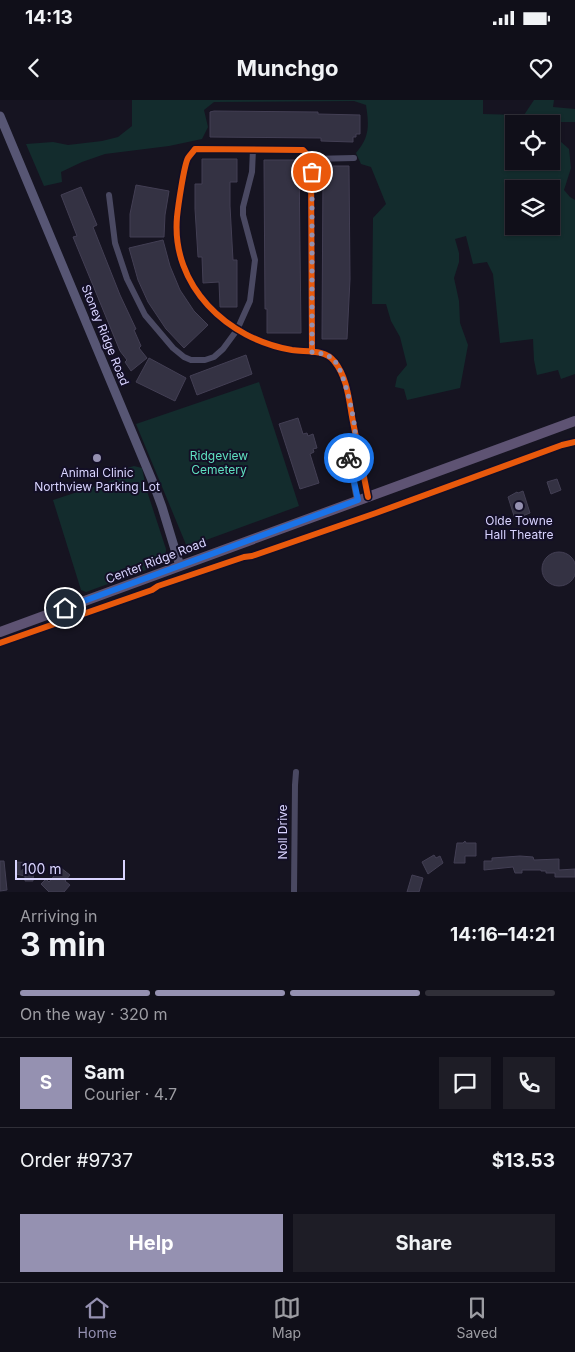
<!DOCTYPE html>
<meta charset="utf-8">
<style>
:root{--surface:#100f19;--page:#1e1d26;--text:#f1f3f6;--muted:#9c9ca2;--line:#302f38;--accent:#9591b1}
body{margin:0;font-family:Inter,sans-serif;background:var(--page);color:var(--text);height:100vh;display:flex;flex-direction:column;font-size:19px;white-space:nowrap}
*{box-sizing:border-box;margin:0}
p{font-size:16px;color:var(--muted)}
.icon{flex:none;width:28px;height:28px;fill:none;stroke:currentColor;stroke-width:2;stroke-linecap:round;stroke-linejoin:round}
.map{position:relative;height:792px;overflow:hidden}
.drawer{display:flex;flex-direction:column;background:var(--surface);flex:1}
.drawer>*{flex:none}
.controls{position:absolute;left:505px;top:15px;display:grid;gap:10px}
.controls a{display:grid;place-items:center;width:55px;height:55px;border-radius:0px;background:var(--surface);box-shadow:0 1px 4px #0004,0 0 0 1px var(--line);font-size:25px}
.scale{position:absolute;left:15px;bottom:12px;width:110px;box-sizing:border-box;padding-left:5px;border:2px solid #d9d4ff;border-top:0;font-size:14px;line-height:18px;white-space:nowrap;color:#d9d4ff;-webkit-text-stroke:4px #130f26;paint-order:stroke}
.pin{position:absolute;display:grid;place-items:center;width:42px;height:42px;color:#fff;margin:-21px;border:2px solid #fff;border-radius:50%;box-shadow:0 1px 5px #0007}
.courier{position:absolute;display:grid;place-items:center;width:50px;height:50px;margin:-25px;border:4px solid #1a73e8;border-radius:50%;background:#fff;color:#222;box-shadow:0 1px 6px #0007}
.head em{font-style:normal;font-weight:700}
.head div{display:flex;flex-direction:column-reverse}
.head{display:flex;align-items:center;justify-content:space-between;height:85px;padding:0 20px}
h1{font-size:32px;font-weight:700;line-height:38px}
.bar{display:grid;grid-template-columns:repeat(4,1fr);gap:8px 5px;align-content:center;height:60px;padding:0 20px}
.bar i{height:6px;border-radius:4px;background:var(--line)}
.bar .current{background:var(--accent)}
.bar p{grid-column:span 4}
.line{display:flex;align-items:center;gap:12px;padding:0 20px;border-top:1px solid var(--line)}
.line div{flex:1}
.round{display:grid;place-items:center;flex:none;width:52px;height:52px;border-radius:0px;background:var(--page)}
.primary-button{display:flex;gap:10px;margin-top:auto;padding:10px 20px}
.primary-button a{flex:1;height:58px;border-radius:0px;background:var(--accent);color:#fff;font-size:20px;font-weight:700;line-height:58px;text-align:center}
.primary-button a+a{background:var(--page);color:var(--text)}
.status{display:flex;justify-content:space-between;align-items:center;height:35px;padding:0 25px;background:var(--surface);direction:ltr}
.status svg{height:14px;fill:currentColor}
header{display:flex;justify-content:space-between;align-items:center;height:65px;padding:0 20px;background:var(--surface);font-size:22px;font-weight:700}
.dock{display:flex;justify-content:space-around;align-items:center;height:70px;border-top:1px solid var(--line);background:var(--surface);font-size:14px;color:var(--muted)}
.dock a{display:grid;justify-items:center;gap:2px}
.dock .current{color:var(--accent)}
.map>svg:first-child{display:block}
</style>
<div class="status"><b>14:13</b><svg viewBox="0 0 49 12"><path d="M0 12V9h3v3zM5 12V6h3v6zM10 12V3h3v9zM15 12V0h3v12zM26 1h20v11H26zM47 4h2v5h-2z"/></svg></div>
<header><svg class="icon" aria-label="back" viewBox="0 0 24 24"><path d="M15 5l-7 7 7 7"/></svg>Munchgo<svg class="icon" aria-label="heart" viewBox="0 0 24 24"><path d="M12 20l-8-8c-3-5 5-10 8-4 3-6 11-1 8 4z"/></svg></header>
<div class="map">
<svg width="575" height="792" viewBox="0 0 575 792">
<rect width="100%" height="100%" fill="#161421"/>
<path fill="#132c2d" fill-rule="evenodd" d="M132 0H483V14L524 15 534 0H554L553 7 575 9V22H551V24H514V61H551V33L569 49 571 68 564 90 570 97 575 100V274L561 279 558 270 537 275 534 260 533 239 500 243 493 174 487 162 473 164 466 136 455 139 459 153V162L454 178 459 201 460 223 468 245 460 288 407 300 404 289 395 287 397 277 407 265 400 237 391 221 386 204H372L373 118 386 104 371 67 361 64 356 53C370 37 369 25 366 5L354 1 214 2 204 10 208 27 202 39 169 46 105 54 82 62 61 72 62 82 44 86 26 44 53 42 68 45 102 41 118 37 132 26ZM514 89H551V126H514Z
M259 282 299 406 187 447 136 324Z
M134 366 142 368 146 388 166 449 165 460 157 466 86 492 81 490 53 400 123 377 121 370Z"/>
<path fill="#343243" stroke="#433f54" d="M214 11 318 12V14L360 15V34H356V37H353V42L321 41V38L210 37V12Z
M202 59H237V82H230V106L233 160H237V207H220L219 182 203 183 202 157H198L195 109V84H202Z
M264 60H299L301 233H267V209H265Z
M323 66H349L350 179 347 239H322Z
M136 85 169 91 165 115 164 137H130V114Z
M81 87 97 125 93 127 120 195 136 229 134 230 141 246 139 248 147 258 131 271 125 262 127 260 120 251 73 137 77 136 61 95Z
M163 140 170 166 180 190 194 211 208 225 184 248 166 229 148 202 138 180 129 148Z
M246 255 252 274 197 295 190 276Z
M149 258 186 278 175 301 136 282Z
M298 318 303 334 307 333 308 336 313 334 317 348 313 349 314 352 310 354 319 383 300 389 279 324Z
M557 379 561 390 551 394 547 382Z
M523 391 530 413 515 419 508 397 517 392 518 393Z
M542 469a17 17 0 1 1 34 0a17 17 0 1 1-34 0Z
M465 741 466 743H476V756H465V763H454L457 743H463Z
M434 755 436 758 440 756 443 763 428 774 422 762Z
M520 756 533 757 534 760 559 759V770L575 769V777H555V773H546V771H541V770H522V773H515L513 767 484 770V761H492V758Z
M0 761H4L7 790 0 791Z
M16 762 34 763 33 781H25V776L16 774Z
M61 768 70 775 65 781 70 785 64 792H49L41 784 46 779 49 782Z
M412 775 423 778 419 792H407Z"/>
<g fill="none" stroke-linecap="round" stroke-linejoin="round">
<path stroke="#4a4962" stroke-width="6" d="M311 59 354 58
M109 95 115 143 127 179 145 215 173 248 184 257 191 260H205L214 257 223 249 237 230 250 201 255 160 243 115V107L252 72 253 49
M312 252 311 59 303 50 195 49C193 52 190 55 188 58 184 65 178 107 177 117 171 186 227 239 292 250 306 252 325 249 334 261 348 278 349 302 353 322 358 347 363 372 368 397
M355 334 348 353 357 400
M294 792 295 685 296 672"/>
<path stroke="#575674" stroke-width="9" d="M0 16 154 385 162 407 180 466"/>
<path stroke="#5e5373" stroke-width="10" d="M0 532 575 321"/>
<g stroke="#130f26" stroke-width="9">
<path id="cycleway" d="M312 252 311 59 303 50 195 49C193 52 190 55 188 58 184 65 178 107 177 117 171 186 227 239 292 250 306 252 325 249 334 261 348 278 349 302 353 322 358 347 363 372 368 397
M0 543 152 490 158 486 244 457 252 456 376 413 562 345 575 342"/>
</g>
<use href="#cycleway" stroke="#e8590c" stroke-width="6"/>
</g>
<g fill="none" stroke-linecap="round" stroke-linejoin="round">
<path stroke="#9591b1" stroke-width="5" stroke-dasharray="0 9" d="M312 72V252C320 253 328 254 334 260 344 271 354 316 355 331 355 340 347 348 349 358"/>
<path stroke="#1a73e8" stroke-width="6" d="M65 508 358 400 349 358"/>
</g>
<g fill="#9591b1" stroke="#130f26" stroke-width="2">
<circle cx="97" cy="358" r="5"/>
<circle cx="519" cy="406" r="5"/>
</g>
<g text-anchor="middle" stroke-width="4" stroke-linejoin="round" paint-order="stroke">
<g font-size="12" fill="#d9d4ff" stroke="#130f26">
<text transform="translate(105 235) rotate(68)" y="4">Stoney Ridge Road</text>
<text transform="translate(156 461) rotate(-21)" y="4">Center Ridge Road</text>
<text transform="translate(283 732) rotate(-90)" y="4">Noll Drive</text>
</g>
<g font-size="12" fill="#5fe0c0" stroke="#130f26">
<text x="219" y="360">Ridgeview<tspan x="219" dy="14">Cemetery</tspan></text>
</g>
<g font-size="12" fill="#d9d4ff" stroke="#130f26">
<text x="97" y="377">Animal Clinic<tspan x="97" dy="14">Northview Parking Lot</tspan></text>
<text x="519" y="425">Olde Towne<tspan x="519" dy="14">Hall Theatre</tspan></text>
</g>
</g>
</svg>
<div class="controls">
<a><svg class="icon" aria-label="locate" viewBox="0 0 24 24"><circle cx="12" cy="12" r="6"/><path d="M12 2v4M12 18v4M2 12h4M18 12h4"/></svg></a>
<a><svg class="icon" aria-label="layers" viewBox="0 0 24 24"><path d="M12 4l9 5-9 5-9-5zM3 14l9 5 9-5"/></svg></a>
</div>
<div class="scale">100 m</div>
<div class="pin" style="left:312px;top:72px;background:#ea580c"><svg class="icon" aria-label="bag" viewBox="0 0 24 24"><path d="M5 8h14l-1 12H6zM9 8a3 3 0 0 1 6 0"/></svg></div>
<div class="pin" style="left:65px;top:508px;background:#1f2937"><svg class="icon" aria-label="home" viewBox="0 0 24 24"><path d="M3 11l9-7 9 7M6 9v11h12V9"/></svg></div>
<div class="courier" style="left:349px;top:358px"><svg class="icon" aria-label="bike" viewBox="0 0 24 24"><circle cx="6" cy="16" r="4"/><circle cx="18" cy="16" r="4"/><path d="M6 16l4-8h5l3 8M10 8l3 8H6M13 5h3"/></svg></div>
</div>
<section class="drawer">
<div class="head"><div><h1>3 min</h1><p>Arriving in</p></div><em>14:16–14:21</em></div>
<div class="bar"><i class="current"></i><i class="current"></i><i class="current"></i><i></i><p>On the way · 320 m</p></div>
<div class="line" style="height:90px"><b class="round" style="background:var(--accent);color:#fff">S</b><div><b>Sam</b><p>Courier · 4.7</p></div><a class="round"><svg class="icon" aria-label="chat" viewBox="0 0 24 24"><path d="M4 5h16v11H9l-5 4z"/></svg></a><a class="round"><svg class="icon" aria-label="phone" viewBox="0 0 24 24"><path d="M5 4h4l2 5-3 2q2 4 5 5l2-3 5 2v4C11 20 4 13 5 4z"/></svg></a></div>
<div class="line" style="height:65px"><div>Order #9737</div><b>$13.53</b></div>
<div class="primary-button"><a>Help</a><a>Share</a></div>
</section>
<nav class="dock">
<a class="current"><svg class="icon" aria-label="home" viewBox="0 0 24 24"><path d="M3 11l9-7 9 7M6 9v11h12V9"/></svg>Home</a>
<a><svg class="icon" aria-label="map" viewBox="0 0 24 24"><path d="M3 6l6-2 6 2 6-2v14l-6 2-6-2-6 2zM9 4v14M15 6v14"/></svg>Map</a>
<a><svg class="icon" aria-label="saved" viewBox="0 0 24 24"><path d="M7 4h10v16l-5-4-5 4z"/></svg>Saved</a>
</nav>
